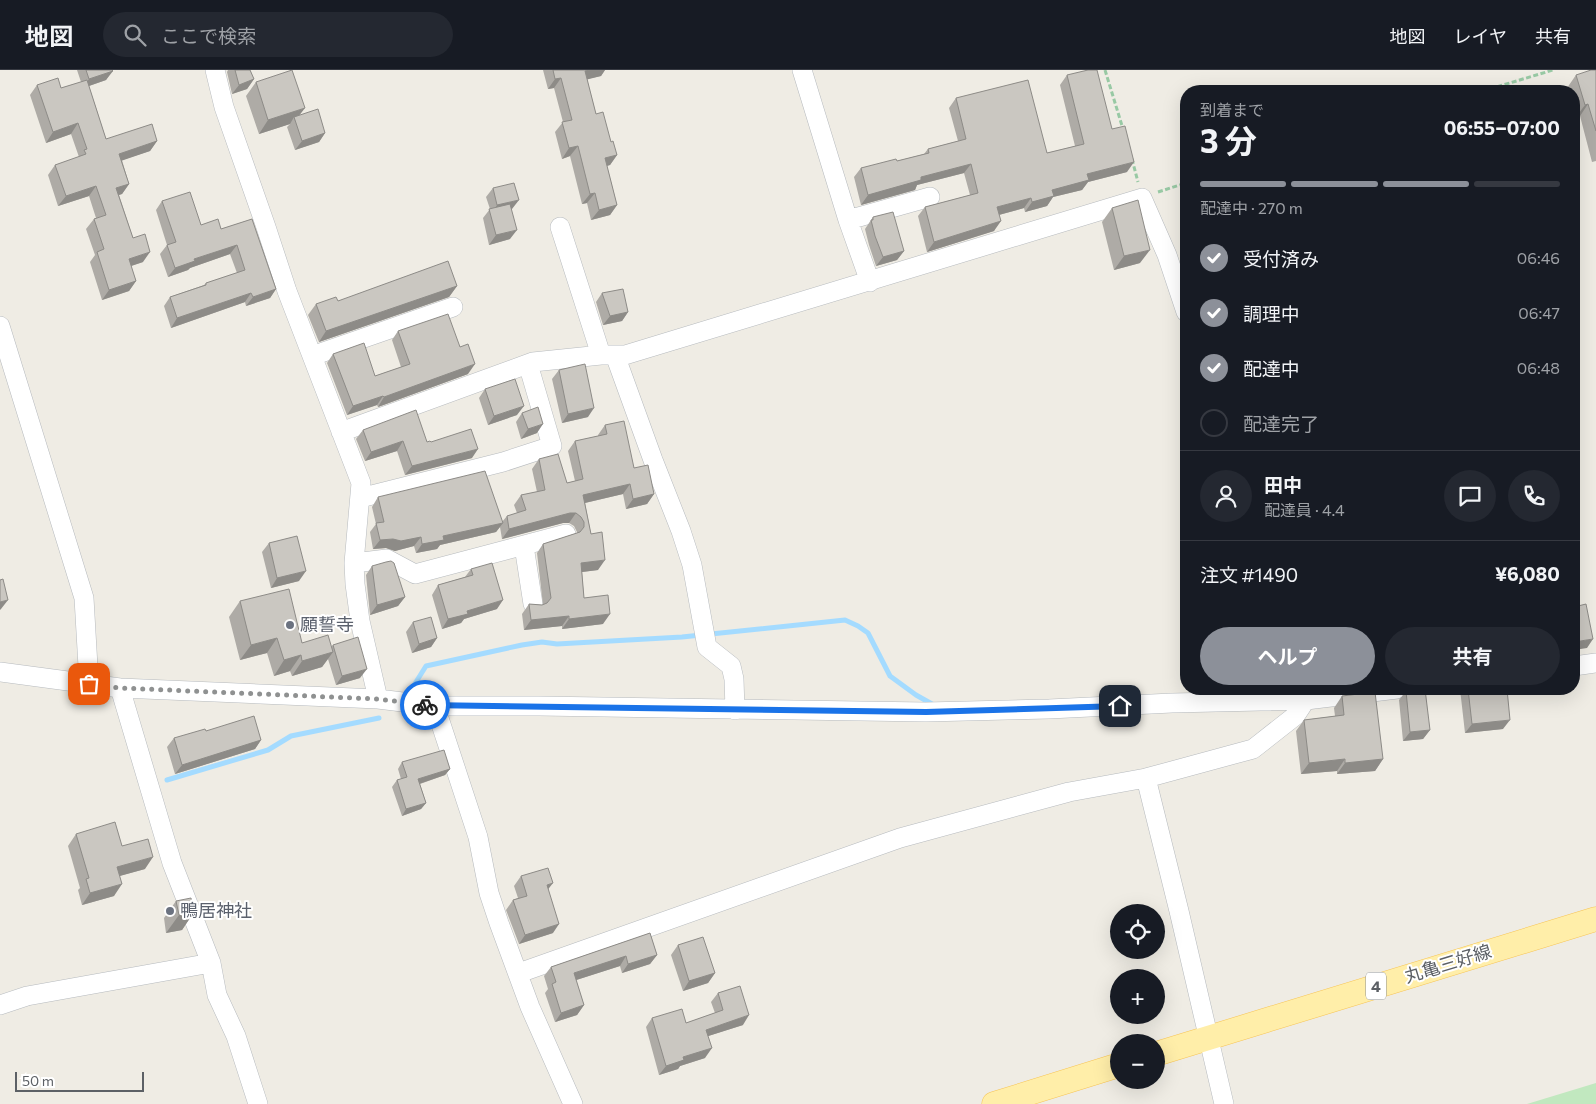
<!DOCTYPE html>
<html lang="ja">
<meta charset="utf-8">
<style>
:root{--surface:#171b24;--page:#242831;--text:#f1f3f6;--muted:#9ea1a6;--line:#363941;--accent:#8c9099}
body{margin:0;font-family:Commissioner,"Noto Sans JP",sans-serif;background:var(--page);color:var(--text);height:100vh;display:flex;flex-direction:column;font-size:19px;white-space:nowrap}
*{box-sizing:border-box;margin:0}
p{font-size:16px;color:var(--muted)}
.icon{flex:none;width:28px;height:28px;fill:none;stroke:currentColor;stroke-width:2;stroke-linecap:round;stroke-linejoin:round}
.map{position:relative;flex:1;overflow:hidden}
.sheet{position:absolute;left:1180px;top:15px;width:400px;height:610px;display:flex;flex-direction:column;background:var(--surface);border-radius:20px;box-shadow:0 5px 20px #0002}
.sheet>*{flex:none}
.tools{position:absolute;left:1110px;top:834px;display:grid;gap:10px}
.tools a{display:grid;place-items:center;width:55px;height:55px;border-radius:50%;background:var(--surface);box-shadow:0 5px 20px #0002;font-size:25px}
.scale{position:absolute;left:15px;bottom:12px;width:129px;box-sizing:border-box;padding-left:5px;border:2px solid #5c6065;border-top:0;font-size:14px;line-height:18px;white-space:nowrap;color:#5c6065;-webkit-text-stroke:4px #fff;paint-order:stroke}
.pin{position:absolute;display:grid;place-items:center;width:42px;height:42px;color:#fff;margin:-21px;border-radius:10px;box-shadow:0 2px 8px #0006}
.courier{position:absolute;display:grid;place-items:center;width:50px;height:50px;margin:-25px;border:4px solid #1a73e8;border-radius:50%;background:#fff;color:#222;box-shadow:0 1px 6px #0007}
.overview em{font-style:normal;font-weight:700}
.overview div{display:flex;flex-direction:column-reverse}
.overview{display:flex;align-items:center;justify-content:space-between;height:85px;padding:0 20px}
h1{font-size:32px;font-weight:700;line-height:38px}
.bar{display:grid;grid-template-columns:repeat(4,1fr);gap:8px 5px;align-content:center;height:60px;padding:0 20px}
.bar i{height:6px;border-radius:4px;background:var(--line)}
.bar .active{background:var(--accent)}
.bar p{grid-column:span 4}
.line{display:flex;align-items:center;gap:12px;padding:0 20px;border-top:1px solid var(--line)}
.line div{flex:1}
.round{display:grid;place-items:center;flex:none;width:52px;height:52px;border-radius:26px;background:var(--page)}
ol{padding:0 20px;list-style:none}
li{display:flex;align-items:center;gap:15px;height:55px}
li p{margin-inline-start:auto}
li .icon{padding:5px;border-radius:50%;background:var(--accent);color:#fff;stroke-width:4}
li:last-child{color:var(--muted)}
li i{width:28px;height:28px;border:2px solid var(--line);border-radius:50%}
.button{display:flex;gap:10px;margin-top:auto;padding:10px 20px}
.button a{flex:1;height:58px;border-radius:30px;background:var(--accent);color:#fff;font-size:20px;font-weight:700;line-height:58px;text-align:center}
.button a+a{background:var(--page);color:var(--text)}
header{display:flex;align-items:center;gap:30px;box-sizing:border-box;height:70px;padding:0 25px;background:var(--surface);border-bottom:1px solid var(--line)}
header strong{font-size:24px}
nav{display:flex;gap:28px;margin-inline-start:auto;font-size:18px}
.search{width:350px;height:45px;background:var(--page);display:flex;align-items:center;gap:12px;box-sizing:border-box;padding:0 18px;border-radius:28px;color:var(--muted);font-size:19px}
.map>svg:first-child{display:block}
</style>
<header>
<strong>地図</strong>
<div class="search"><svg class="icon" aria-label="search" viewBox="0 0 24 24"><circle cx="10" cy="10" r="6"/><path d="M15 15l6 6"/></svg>ここで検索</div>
<nav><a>地図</a><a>レイヤ</a><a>共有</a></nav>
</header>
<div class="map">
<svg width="1596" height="1034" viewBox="0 0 1596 1034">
<rect width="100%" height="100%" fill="#efece4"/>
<path fill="#c1e8bf" d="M1596 1013V1034H1527Z"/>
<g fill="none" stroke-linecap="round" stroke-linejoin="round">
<path stroke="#a4dbff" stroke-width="5" d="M406 628 426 596 522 575 542 572 557 574 682 567 845 550 858 556 868 563 890 606 916 625 932 634
M167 710 268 680 291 666 379 648"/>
<g stroke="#b6babe" stroke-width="20">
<path id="minor" d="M215 0 224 37 266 157 287 221 361 413 354 493 355 514 360 551 378 629
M802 0 848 150 870 212
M848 150 930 127
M560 157 601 285
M0 256 84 528 89 614
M615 285 653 390 681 461 692 495 707 577 731 596 734 609 735 640
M312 286 453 237
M341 362 533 292 601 285H625L1142 128 1167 185 1186 242
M360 428 503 392 552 376 528 294
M524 476 533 534
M354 493 387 489 415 504 566 464
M1574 596 1596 593
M0 602 120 618 378 629 435 636H539L926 642 1049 639 1172 633 1306 630 1397 619
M120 618 172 793 211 893 217 925 236 966 258 1034
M435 636 478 767 489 823 499 853 530 937 573 1034
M1146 708 1179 841 1224 1034
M519 903 900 768 1069 722 1146 708 1253 679 1295 646 1311 622
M0 935 27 926 211 893"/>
</g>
<g stroke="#f7c455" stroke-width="25">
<path id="major" d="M1156 984 1596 849
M994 1034 1119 995"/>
</g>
<path stroke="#98c9a4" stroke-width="3" stroke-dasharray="5 2.5" stroke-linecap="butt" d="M1105 0 1123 59
M1483 21 1553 0
M1132 89 1138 112
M1158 122 1186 113"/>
<use href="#minor" stroke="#fff" stroke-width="19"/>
<use href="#major" stroke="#ffeea9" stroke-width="24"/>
</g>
<path fill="#aeaba6" d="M77 0H112L106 10 89 16 106 69 157 71 150 81 122 90 129 114 122 124 119 125 133 168 143 192 131 196 136 211 129 221 102 230 90 192 95 185 86 159 94 149 96 148 89 126 58 136 48 105 55 95 79 87 71 64 46 73 30 25 37 15 61 18 81 12Z
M228 0H250L254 9 247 19 232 24 227 2Z
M543 0H605L601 6 587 9 596 44 617 85 610 95 607 96 617 135 610 145 591 150 587 133 582 134 570 86 562 89 555 62 563 52 554 18 548 19Z
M1596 0V91L1592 92 1580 46 1576 47 1574 39V21H1569L1567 18 1576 5Z
M1067 5 1112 59 1127 102 1088 112 1082 120 1053 127 1047 136 1025 142 1024 138 999 145 994 161 927 182 918 146 925 137 970 125 964 103 917 115 915 120 861 135 854 107 861 98 897 91 924 84 928 79 958 71 949 38 956 28 1047 83 1075 76 1060 15Z
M256 12 300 45 325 63 319 72 295 80 287 57 290 54 259 64 246 26Z
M493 118 512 139H511L510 169 489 175 483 148 490 139 486 127Z
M162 131 201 155 221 159 252 149 276 219 270 228 246 236 245 232 171 258 164 236 170 227 204 215 206 213 237 203 230 184 190 198 188 200 168 207 160 184 167 175 156 140Z
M1112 138 1140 193 1114 200 1102 152Z
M873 147 904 181 897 190 876 196 869 175 865 159Z
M457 216 449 227 319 272 308 245 316 234Z
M602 223 628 242 622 251 603 255 596 232Z
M398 261 468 304 378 337 377 335 347 345 327 293 333 284 375 306 401 297 392 270Z
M559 300 588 347 562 353 552 309Z
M485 319 517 345 488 355 479 328Z
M522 343 537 363 521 369 516 352Z
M605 355 634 398 654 424 647 434 626 439 623 424 585 433 598 500 582 502 584 528 603 554 562 559V556L524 560 522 544 529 534 543 535 537 483 543 474 577 463V462L574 456 569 453H563L502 469 500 457 496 462 440 475 437 479 416 483 414 476 395 481 386 478 373 479 370 462 376 454 372 437 378 427 502 452 507 446 517 443 514 435 521 425 537 422 532 399 539 389 567 413 575 411 568 381 575 371 598 366V365Z
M363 360 427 372H431L472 388 405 405 397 381 365 391 356 369Z
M269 473 299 511 271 518 262 482Z
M372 496 405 527 398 536 370 545 366 505Z
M471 499 497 539 464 549 461 553 442 559 432 525 438 515 465 507Z
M240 531 302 573 331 577 333 575 360 608 336 615 328 589 322 597 292 606 290 601 274 606 267 583 240 590 229 547Z
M413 552 437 568 431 577 412 583 406 562Z
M1460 619H1482L1503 659 1465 663Z
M1406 621 1430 660 1423 669 1403 671 1399 630Z
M1342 626 1383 689 1375 701 1337 704V701L1301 704 1296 661 1304 650 1335 646 1334 638Z
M174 668 261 670 255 679 175 704 167 677Z
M402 692 450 699 445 705 420 714 426 733 421 739 402 746 392 717 397 710 401 709 398 699Z
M76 764 122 776 145 799 119 806 114 826 82 835 78 820 80 818 68 776Z
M521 806 548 820 553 863 519 874 506 840 513 830 518 828 514 816Z
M176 831 194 842 182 860 166 863 164 848Z
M650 863 657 885 650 894 622 903 620 896 576 910 584 935 577 945 555 952 545 923 548 919 544 906 551 897Z
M678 875 715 903 708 913 683 921 671 885Z
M718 923 743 955 708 966 705 988 680 996 678 999 659 1005 646 957 652 948 686 953 715 943 711 932Z"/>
<path fill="#8d8b87" d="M590 0H605L601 6 577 12 585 1Z
M113 1 106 10 83 18 89 9Z
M561 8 554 18 548 19 555 9Z
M254 9 247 19 232 24 239 15Z
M1588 34 1580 46 1576 47 1585 35Z
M305 38 295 51 294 47 290 54 259 64 268 50Z
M78 53 71 64 46 73 53 62Z
M325 63 319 72 295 80 302 71Z
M157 71 150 81 112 94 119 84Z
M578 76 570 86 562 89 569 78Z
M617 85 610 95 598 98 605 88Z
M1134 92 1127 102 1088 112 1082 120 1053 127 1047 136 1025 142 1032 132 1052 120 1087 104Z
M971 94 964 103 917 115 915 120 861 135 868 125 921 107Z
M129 114 122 124 109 128 116 118Z
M96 116 89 126 58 136 66 126Z
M595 123 587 133 582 134 590 124Z
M1031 128 1024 138 991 147 997 137Z
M519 130 512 139 491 145 497 135Z
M617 135 610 145 591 150 599 140Z
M1001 151 994 161 927 182 934 172Z
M517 160 510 169 489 175 496 165Z
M237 175 230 184 190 198 188 200 168 207 175 198 194 189Z
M1150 180 1140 193 1114 200 1124 186Z
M904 181 897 190 876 196 883 187Z
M150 182 143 192 122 199 129 189Z
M136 211 129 221 102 230 109 220Z
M457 216 449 227 319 272 326 261Z
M276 219 270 228 246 236 253 227Z
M251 223 245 232 171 258 177 248Z
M628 242 622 251 603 255 610 246Z
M475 294 468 304 378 337 384 327Z
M383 326 377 335 347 345 353 336Z
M524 336 517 345 488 355 494 346Z
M594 338 588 347 562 353 568 344Z
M543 354 537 363 521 369 528 359Z
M403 371 397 381 365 391 371 382Z
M478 379 472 388 405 405 412 396Z
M630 414 623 424 576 435 583 425Z
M654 424 647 434 626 439 633 429Z
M570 443H576L569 453H563L502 469 509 459Z
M503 453 496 462 440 475 437 479 416 483 422 474 443 466Z
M421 467 414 476 395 481 386 478 373 479 380 470Z
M605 490 598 500 574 503 581 493Z
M306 501 299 511 271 518 277 508Z
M405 527 398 536 370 545 377 535Z
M8 530 1 539 0 540V532Z
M503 530 497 539 464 549 461 553 442 559 448 549 467 541Z
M610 544 603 554 562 559 569 549Z
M569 546 562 556 524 560 531 550Z
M277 568 267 583 240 590 251 575Z
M437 568 431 577 412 583 419 574Z
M1593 569 1587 578 1574 580V572Z
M333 582 322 597 292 606 302 591Z
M301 585 290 601 274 606 284 590Z
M367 599 360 608 336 615 342 606Z
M1510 650 1503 659 1465 663 1472 654Z
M1430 660 1423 669 1403 671 1410 662Z
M261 670 255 679 175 704 182 695Z
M1345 689 1337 701 1301 704 1309 693Z
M1383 689 1375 701 1337 704 1345 693Z
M450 699 445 705 413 716 418 709Z
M426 733 421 739 402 746 406 739Z
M153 787 145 799 109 809 117 797Z
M553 813 546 822 547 815Z
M122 814 114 826 82 835 90 823Z
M194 842 182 860 166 863 179 845Z
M559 854 553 863 519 874 525 865Z
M657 885 650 894 622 903 628 894Z
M626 886 620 896 567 913 574 903Z
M715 903 708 913 683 921 689 911Z
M584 935 577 945 555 952 561 943Z
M749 945 743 955 699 969 706 960Z
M712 978 705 988 680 996 678 999 659 1005 666 996 683 987Z"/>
<path fill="#cac7c1" stroke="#8d8b87" d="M86 0H112L113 1 89 9Z
M235 0H250L254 9 239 15Z
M292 0 305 38 268 50 256 12Z
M553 0H590L585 1 596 44 603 42 611 72 613 71 617 85 605 88 617 135 599 140 595 123 590 124 578 76 569 78 562 52 572 50 561 8 555 9Z
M1088 0H1097L1112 59 1125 56 1134 92 1087 104 1089 110 1052 120 1054 126 1032 132 1031 128 997 137 1001 151 934 172 925 137 978 123 971 94 921 107V110L868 125 861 98 896 89 897 91 929 83 928 79 966 69 956 28 1028 10 1047 83 1084 74 1067 5Z
M1591 0H1596V61L1588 34 1585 35 1576 5Z
M58 8 61 18 87 10 106 69 152 54 157 71 119 84 129 114 116 118 133 168 145 164 150 182 129 189 136 211 109 220 97 182 104 179 94 149 106 145 96 116 66 126 55 95 86 84 84 80 87 79 78 53 53 62 37 15Z
M318 39 325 63 302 71 294 47Z
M514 113 519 130 497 135 493 118Z
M190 122 201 155 218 149 221 159 252 149 276 219 253 227 251 223 177 248 170 227 206 215V213L245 200 237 175 194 189 195 191 175 198 167 175 176 172 162 131Z
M1138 130 1150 180 1124 186 1112 138Z
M510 134 517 160 496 165 489 139Z
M893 142 904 181 883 187 875 166 871 150H873V147Z
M448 191 457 216 326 261 316 234 336 227 338 231Z
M623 219 628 242 610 246 602 223Z
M448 244 460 277 468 274 475 294 384 327 383 326 353 336 333 284 364 273 375 306 410 294 398 261Z
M585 294 594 338 568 344 559 300Z
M515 309 524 336 494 346 485 319Z
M538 337 543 354 528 359 522 343Z
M416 340 427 372 430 371 431 372 471 359 478 379 412 396 403 371 371 382 363 360Z
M624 351 634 398 648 395 654 424 633 429 630 414 583 425 591 464 602 462 605 490 581 493 584 528 608 525 610 544 569 549V546L531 550 529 534 542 535 547 533 551 528 543 474 580 462 584 457V452L581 447 576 443H570L509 459 507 446 526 440 521 425 545 420 539 389 558 384 567 413 583 409 575 371 607 364 605 355Z
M485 401 503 453 443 466 444 470 422 474 421 467 401 471 393 469 380 470 376 453 384 452 378 427Z
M297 466 306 501 277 508 269 473Z
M391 491 394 493 405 527 377 535 372 496 386 492Z
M492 493 503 530 467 541 468 544 448 549 438 515 473 505 471 499Z
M3 509 8 530 0 532V510Z
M289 519 302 573 328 565 333 582 302 591 301 585 284 590 277 568 251 575 240 531Z
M1586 534 1593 569 1574 572V537Z
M431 547 437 568 419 574 413 552Z
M358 567 367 599 342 606 333 575Z
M1419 619H1425L1430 660 1410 662 1406 621Z
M1468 619H1507L1510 650 1472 654Z
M1375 622 1383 689 1345 693V689L1309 693 1304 650 1344 645 1342 626Z
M254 646 261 670 182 695 174 668 205 659 206 661Z
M444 680 450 699 418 709 426 733 406 739 397 710 407 707 402 692Z
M115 752 122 776 148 769 153 787 117 797 122 814 90 823 86 809 89 808 76 764Z
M548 798 553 813 547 815 559 854 525 865 513 830 527 826 521 806Z
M191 828 194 842 179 845 176 831Z
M650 863 657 885 628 894 626 886 574 903 584 935 561 943 552 914 556 912 551 897Z
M703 867 715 903 689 911 678 875Z
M740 916 749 945 706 960 712 978 683 987 684 990 666 996 652 948 682 939 686 953 723 940 718 923Z"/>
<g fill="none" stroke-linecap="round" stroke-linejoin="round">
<path stroke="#8f9191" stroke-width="5" stroke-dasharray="0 9" d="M89 614 120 618 378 629 425 635"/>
<path stroke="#1a73e8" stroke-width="6" d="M425 635 926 642 1120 636"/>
</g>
<g fill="#6b7280" stroke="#fff" stroke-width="2">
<circle cx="290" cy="555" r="5"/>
<circle cx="170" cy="841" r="5"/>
</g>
<g text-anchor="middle" stroke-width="4" stroke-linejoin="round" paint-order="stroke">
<rect fill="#fff" stroke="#8d9093" stroke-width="1" x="1366" y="902.5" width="20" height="27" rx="4"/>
<g font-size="16" font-weight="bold" fill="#5c6065">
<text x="1376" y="922">4</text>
</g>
<g font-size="18" fill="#5b616d" stroke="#fff" text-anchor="start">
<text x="300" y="561">願誓寺</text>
<text x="180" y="847">鴨居神社</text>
</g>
<g font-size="18" fill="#5c6065" stroke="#fff">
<text transform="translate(1448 894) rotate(-17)" y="6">丸亀三好線</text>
</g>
</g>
</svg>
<div class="tools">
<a><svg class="icon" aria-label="locate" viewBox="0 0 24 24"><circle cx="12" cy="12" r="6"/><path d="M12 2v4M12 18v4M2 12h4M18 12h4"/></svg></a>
<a>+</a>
<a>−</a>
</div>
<div class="scale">50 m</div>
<div class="pin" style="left:89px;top:614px;background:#ea580c"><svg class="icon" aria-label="bag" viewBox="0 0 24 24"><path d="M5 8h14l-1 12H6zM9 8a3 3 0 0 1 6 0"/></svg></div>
<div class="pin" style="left:1120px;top:636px;background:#1f2937"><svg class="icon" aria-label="home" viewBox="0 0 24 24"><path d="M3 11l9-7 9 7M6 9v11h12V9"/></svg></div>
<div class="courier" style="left:425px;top:635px"><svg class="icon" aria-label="bike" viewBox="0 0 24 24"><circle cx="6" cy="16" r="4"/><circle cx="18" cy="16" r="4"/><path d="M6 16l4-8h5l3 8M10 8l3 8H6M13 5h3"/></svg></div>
<section class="sheet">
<div class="overview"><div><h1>3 分</h1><p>到着まで</p></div><em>06:55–07:00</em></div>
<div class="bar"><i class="active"></i><i class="active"></i><i class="active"></i><i></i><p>配達中 · 270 m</p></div>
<ol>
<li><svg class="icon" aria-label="check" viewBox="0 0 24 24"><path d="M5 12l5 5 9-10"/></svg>受付済み<p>06:46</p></li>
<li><svg class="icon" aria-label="check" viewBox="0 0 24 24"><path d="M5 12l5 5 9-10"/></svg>調理中<p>06:47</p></li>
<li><svg class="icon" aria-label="check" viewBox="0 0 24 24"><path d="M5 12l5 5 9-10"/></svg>配達中<p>06:48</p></li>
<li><i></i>配達完了</li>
</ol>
<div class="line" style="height:90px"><a class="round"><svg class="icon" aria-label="person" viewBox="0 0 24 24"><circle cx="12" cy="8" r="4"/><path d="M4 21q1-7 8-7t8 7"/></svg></a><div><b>田中</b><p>配達員 · 4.4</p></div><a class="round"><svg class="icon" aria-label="chat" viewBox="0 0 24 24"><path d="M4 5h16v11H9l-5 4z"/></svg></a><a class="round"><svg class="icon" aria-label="phone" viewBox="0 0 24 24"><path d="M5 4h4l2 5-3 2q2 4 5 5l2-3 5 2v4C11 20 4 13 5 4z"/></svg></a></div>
<div class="line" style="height:65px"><div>注文 #1490</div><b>¥6,080</b></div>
<div class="button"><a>ヘルプ</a><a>共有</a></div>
</section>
</div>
